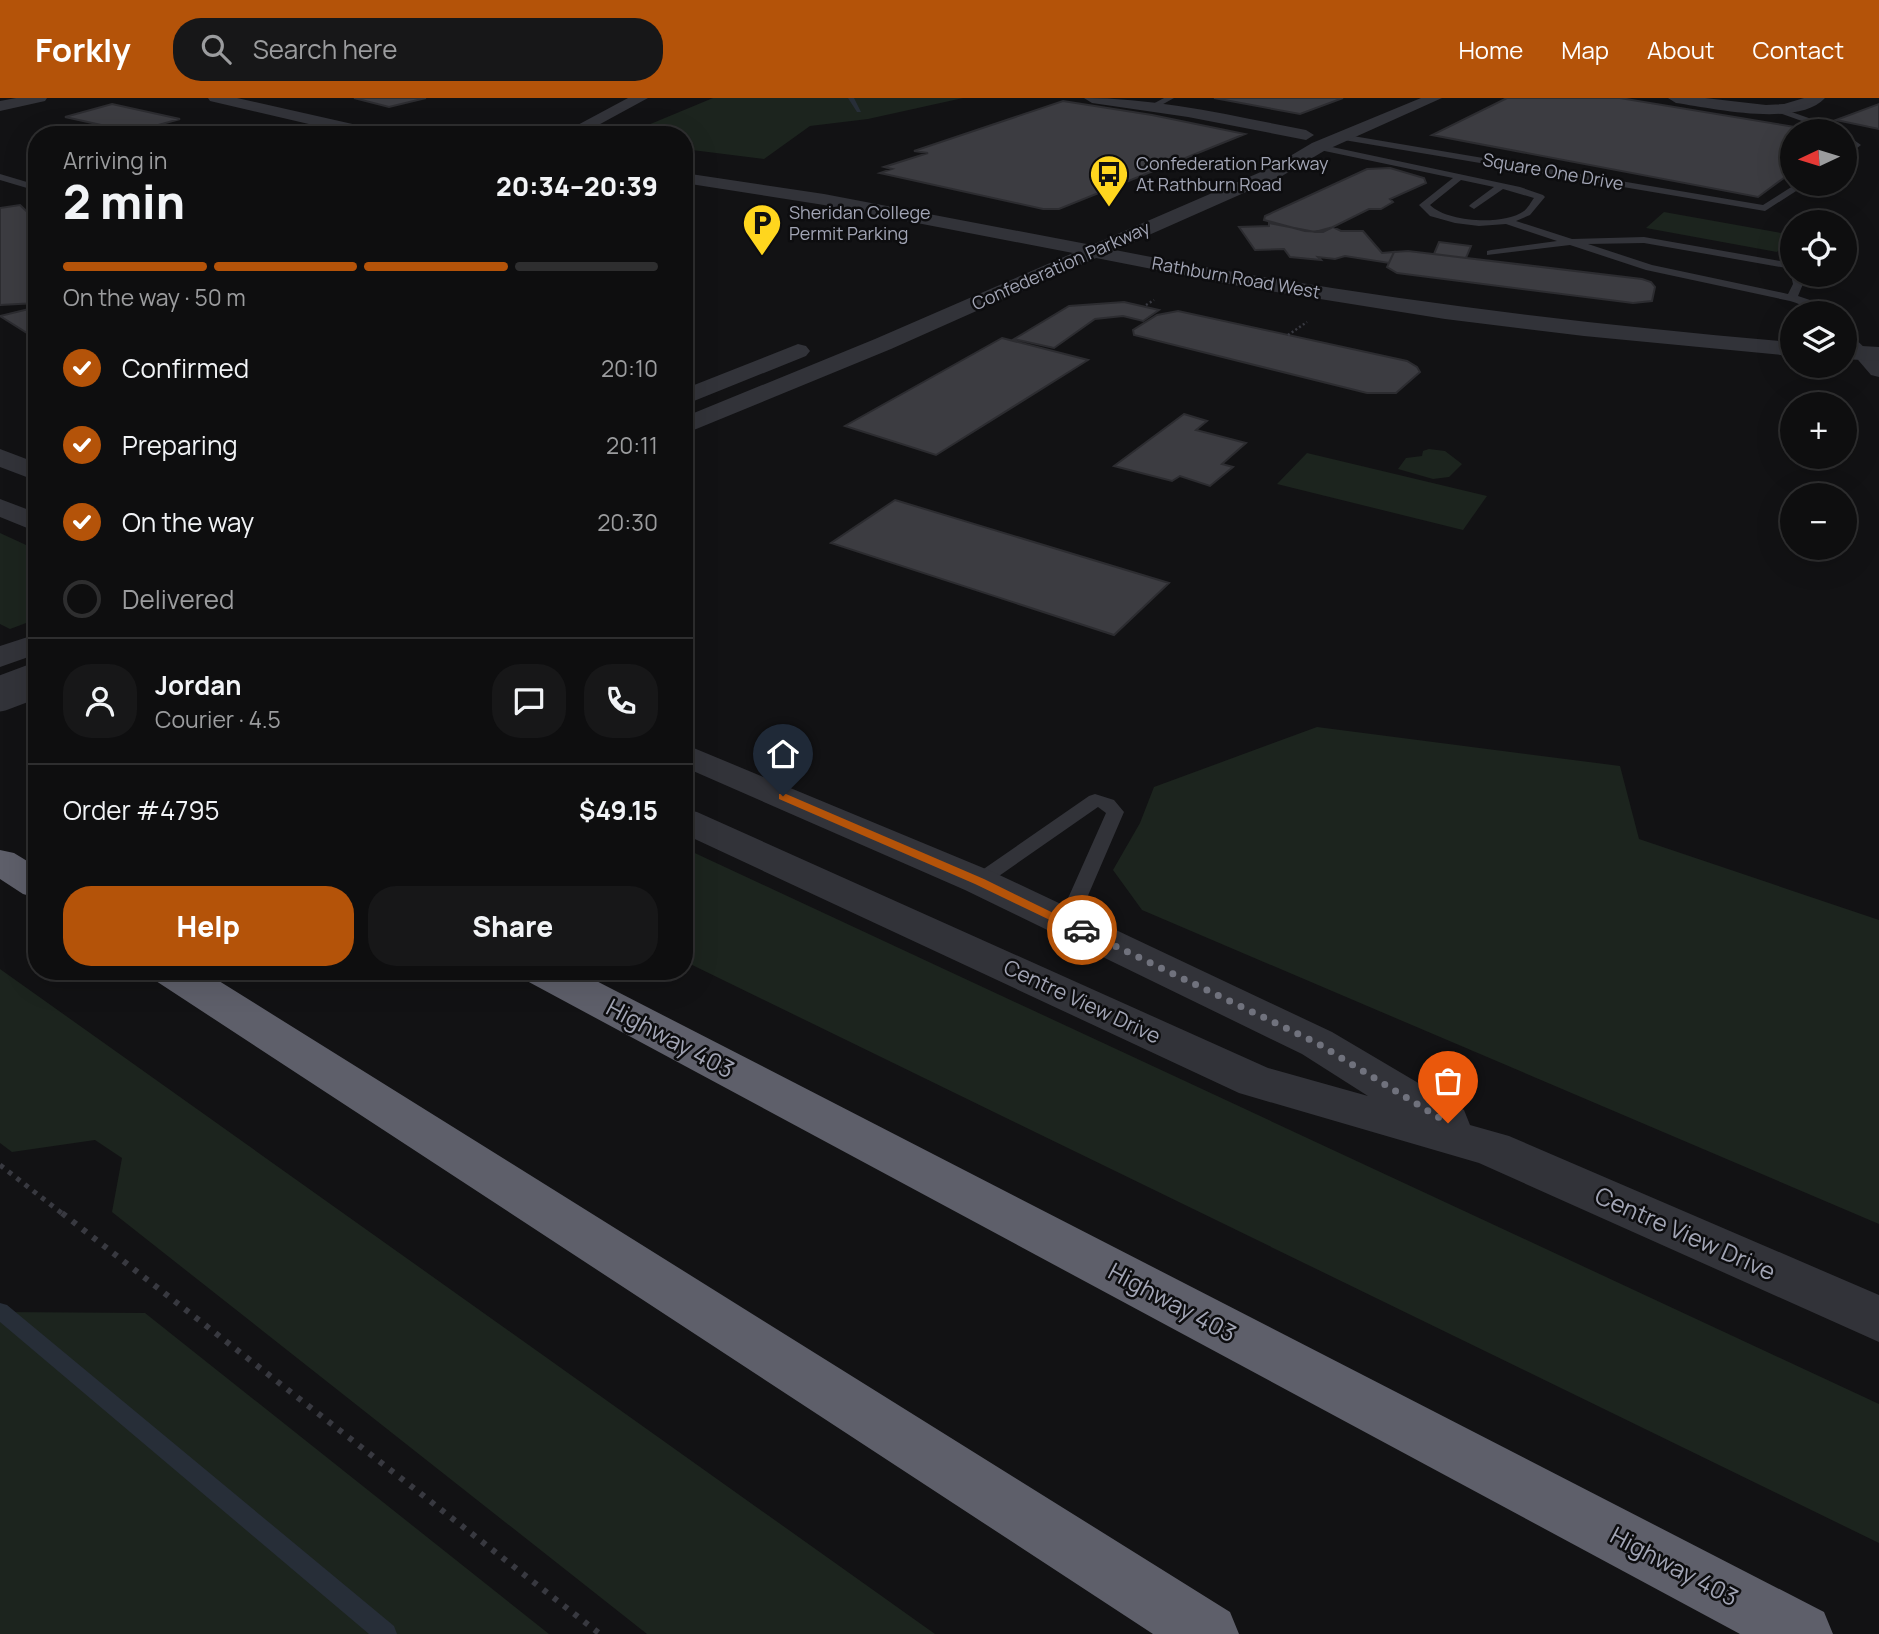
<!DOCTYPE html>
<meta charset="utf-8">
<style>
:root{--surface:#0e0e0f;--page:#171718;--text:#f1f3f6;--muted:#9b9c9e;--line:#2e2e2f;--accent:#b45309}
body{margin:0;font-family:Manrope,sans-serif;background:var(--page);color:var(--text);height:100vh;display:flex;flex-direction:column;font-size:26px;white-space:nowrap}
*{box-sizing:border-box;margin:0}
p{font-size:23px;color:var(--muted)}
.icon{flex:none;width:38px;height:38px;fill:none;stroke:currentColor;stroke-width:2;stroke-linecap:round;stroke-linejoin:round}
.map{position:relative;flex:1;overflow:hidden}
.details{position:absolute;left:28px;top:28px;width:665px;height:854px;display:flex;flex-direction:column;background:var(--surface);border-radius:28px;box-shadow:0 7px 28px #0002,0 0 0 2px var(--line)}
.details>*{flex:none}
.needle{width:46px;rotate:266deg}
.fabs{position:absolute;left:1780px;top:21px;display:grid;gap:14px}
.fabs a{display:grid;place-items:center;width:77px;height:77px;border-radius:50%;background:var(--surface);box-shadow:0 7px 28px #0002,0 0 0 2px var(--line);font-size:35px}
.pin{position:absolute;display:grid;place-items:center;width:60px;height:60px;color:#fff;margin:-72px -30px;border-radius:50% 50% 50% 0;rotate:-45deg;box-shadow:0 0 7px #0007}
.pin .icon{rotate:45deg}
.courier{position:absolute;display:grid;place-items:center;width:70px;height:70px;margin:-35px;border:5px solid #b45309;border-radius:50%;background:#fff;color:#222;box-shadow:0 2px 9px #0007}
.headline em{font-style:normal;font-weight:800}
.headline div{display:flex;flex-direction:column-reverse}
.headline{display:flex;align-items:center;justify-content:space-between;height:119px;padding:0 35px}
h1{font-size:46px;font-weight:800;line-height:52px}
.bar{display:grid;grid-template-columns:repeat(4,1fr);gap:10px 7px;align-content:center;height:84px;padding:0 35px}
.bar i{height:9px;border-radius:5px;background:var(--line)}
.bar .current{background:var(--accent)}
.bar p{grid-column:span 4}
.line{display:flex;align-items:center;gap:18px;padding:0 35px;border-top:2px solid var(--line)}
.line div{flex:1}
.round{display:grid;place-items:center;flex:none;width:74px;height:74px;border-radius:28px;background:var(--page)}
ol{padding:0 35px;list-style:none}
li{display:flex;align-items:center;gap:21px;height:77px}
li p{margin-inline-start:auto}
li .icon{padding:7px;border-radius:50%;background:var(--accent);color:#fff;stroke-width:4}
li:last-child{color:var(--muted)}
li i{width:38px;height:38px;border:4px solid var(--line);border-radius:50%}
.primary-button{display:flex;gap:14px;margin-top:auto;padding:14px 35px}
.primary-button a{flex:1;height:80px;border-radius:28px;background:var(--accent);color:#fff;font-size:28px;font-weight:800;line-height:80px;text-align:center}
.primary-button a+a{background:var(--page);color:var(--text)}
header{display:flex;align-items:center;gap:42px;box-sizing:border-box;height:98px;padding:0 35px;background:var(--accent);color:#fff}
header strong{font-size:33px}
nav{display:flex;gap:38px;margin-inline-start:auto;font-size:24px}
.search{width:490px;height:63px;background:var(--page);display:flex;align-items:center;gap:18px;box-sizing:border-box;padding:0 24px;border-radius:28px;color:var(--muted);font-size:26px}
.map>svg:first-child{display:block}
</style>
<header>
<strong>Forkly</strong>
<div class="search"><svg class="icon" aria-label="search" viewBox="0 0 24 24"><circle cx="10" cy="10" r="6"/><path d="M15 15l6 6"/></svg>Search here</div>
<nav><a>Home</a><a>Map</a><a>About</a><a>Contact</a></nav>
</header>
<div class="map">
<svg width="1879" height="1536" viewBox="0 0 1879 1536">
<rect width="100%" height="100%" fill="#121214"/>
<path fill="#1c241e" d="M713 0H963L868 21 810 28 764 61 684 51V37H624Z
M1664 114 1792 137 1777 154 1646 130Z
M1429 351 1445 353 1462 366 1449 379 1433 381 1398 371 1406 360 1422 358 1423 353Z
M1307 355 1487 398 1463 432 1277 386Z
M0 435 37 452V521L10 531 0 526Z
M1317 629 1620 668 1639 741 1879 822V1126L1142 812 1113 772 1140 725 1154 689Z
M684 750 1879 1306V1445L684 863Z
M0 871 935 1536H647L112 1114 122 1060 95 1042 12 1054 0 1045Z
M0 1214 145 1215 549 1536H0Z"/>
<g fill="none" stroke-linecap="round" stroke-linejoin="round">
<path fill="#272e38" fill-rule="evenodd" d="M848 0H854L861 14H857Z
M0 1205 7 1207 394 1528 397 1536H369L0 1224Z"/>
</g>
<path fill="#3c3c41" stroke="#2c2c30" stroke-width="2" d="M354 0H426L389 9Z
M1214 0H1343L1300 16Z
M1507 0H1620L1819 33H1792V74L1758 99 1432 37Z
M1063 3 1152 17 1245 36 1059 111H1043L880 75 892 71 884 69 928 55 914 53Z
M112 6 180 21 133 34 65 19Z
M1879 6V31L1836 22Z
M1390 70 1424 80 1426 85 1390 101 1393 104 1381 111H1369L1323 134 1305 133 1264 122 1265 118 1367 71Z
M20 107 37 123V205L0 207V110Z
M1269 125 1315 134 1333 129 1341 133H1363L1382 155 1394 154 1389 165 1345 158 1335 161 1318 159 1321 162 1290 159 1284 151 1255 152 1239 129 1269 128Z
M1439 144 1471 148 1466 160 1434 156Z
M1408 153 1642 181 1651 184 1655 189 1652 203 1633 205 1397 175 1387 169 1394 154Z
M1124 204 1159 212 1143 223 1123 218 1095 221 1054 250 1014 241 1069 208Z
M37 209V248L30 237 0 218Z
M1178 213 1407 263 1417 269 1420 274 1396 295H1367L1134 237 1133 232 1157 217Z
M1002 240 1088 262 936 357 845 328Z
M1184 316 1207 323 1196 332 1246 345 1222 366 1233 369 1210 388 1180 378 1172 383 1114 368Z
M895 402 1169 485 1114 537 831 445Z"/>
<g fill="none" stroke-linecap="round" stroke-linejoin="round">
<path stroke="#383940" stroke-width="2" stroke-dasharray="2 2.5" stroke-linecap="butt" d="M407 28 458 37
M184 37 206 30"/>
<path stroke="#383940" stroke-width="2.5" stroke-dasharray="2 2.5" stroke-linecap="butt" d="M1146 207 1154 202
M1288 237 1307 224"/>
<path stroke="#383940" stroke-width="5" stroke-dasharray="4.5 6" stroke-linecap="butt" d="M0 1067 64 1117"/>
<path stroke="#383940" stroke-width="6" stroke-dasharray="5 8" stroke-linecap="butt" d="M62 1115 600 1536"/>
<path fill="#323339" fill-rule="evenodd" d="M1164 0H1174L1156 10 1149 8Z
M1777 9 1840 31 1841 33H1830L1774 13Z
M1844 35 1861 47 1844 60V53L1852 47 1844 41Z
M1341 36 1763 107 1796 86H1807L1765 113 1338 41Z
M1318 46 1520 89 1543 97 1545 99 1530 117 1516 123 1572 141 1644 139 1792 165V171L1644 145 1588 146 1652 167 1788 196 1793 186 1791 177H1801L1803 186 1798 198 1819 205 1833 215C1818 216 1804 207 1790 203L1646 172 1570 147 1487 157V153L1491 152 1557 143 1506 126 1479 128 1455 125 1430 118 1419 107 1453 80 1315 51ZM1461 82 1494 89 1471 106 1469 108 1474 111 1503 91 1534 100C1531 104 1528 110 1524 113 1503 128 1447 124 1430 107Z
M0 76 37 87V93L0 82Z
M1844 230 1869 254V258H1861L1844 240Z
M1095 696 1114 702 1124 714 1074 830H1060L1057 825 1106 715 1098 709 986 787H972L969 783 972 779 1089 698Z"/>
<path fill="#323339" fill-rule="evenodd" d="M628 0H648L580 37H559Z
M1084 0C1159 0 1233 18 1306 32L1314 37 1306 42 1188 19 1092 5Z
M1668 0H1705L1766 7 1784 6 1804 0H1825C1797 30 1712 10 1676 5Z
M1865 249 1873 251 1879 258V279L1871 277 1853 256 1857 251Z"/>
<path fill="#323339" fill-rule="evenodd" d="M16 0H47L45 3 0 13V3Z
M208 0H237L379 32 387 37H356L210 3Z
M1421 0H1442L1324 53 1282 78 1115 152C1339 196 1564 225 1792 244V258L1584 238 1445 221 1239 188 1096 160 891 251 684 336V319L875 241 1073 155 824 107 684 85V75L824 96 1092 147 1270 70 1312 45Z
M798 246 806 248 810 253 806 258 684 307V291Z
M1844 247 1879 249V263L1844 261Z
M0 351 37 365V383L0 369Z
M0 401 37 415V434L0 419Z
M37 536V556L0 569V548Z
M684 646 993 774 1332 934 1464 1012 1470 1027 1509 1038 1879 1197V1244L1479 1065 1239 995 684 736V711L697 714 1268 970 1368 998 1302 956 965 792 684 669Z"/>
<path fill="#5e5f6a" fill-rule="evenodd" d="M0 752 14 755 37 769V800L23 796 0 781Z
M150 873H203L1230 1514 1239 1536H1153L156 883Z
M521 873H577L1824 1514 1833 1536H1740L527 883Z"/>
<path stroke="#323339" stroke-width="35" d="M0 596 37 582"/>
</g>
<path fill="#b45309" d="M779 696H786L984 781 1088 832 1086 835H1077L975 786 779 701Z"/>
<g fill="none" stroke-linecap="round" stroke-linejoin="round">
<path stroke="#70727d" stroke-width="7" stroke-dasharray="0 12.6" d="M1082 832 1317 945 1448 1025"/>
</g>
<defs>
<g id="bus-pin" transform="scale(2.0125)"><path d="M0 17L-7.5 6A9.5 9.5 0 1 1 7.5 6Z" fill="#ffd61e" stroke="#0d0d0f"/><path d="M-5-6H5V4H4V6H2V4H-2V6H-4V4H-5ZM-3.5-4V0h7V-4ZM-3.5 1.2v1.5H-2V1.2ZM2 1.2v1.5H3.5V1.2Z" fill="#111"/></g>
<g id="parking-pin" transform="scale(2.0125)"><path d="M0 17L-7.5 6A9.5 9.5 0 1 1 7.5 6Z" fill="#ffd61e" stroke="#0d0d0f"/><path d="M-3.5-5.5H1a3.5 3.5 0 0 1 0 7H-1V5.5H-3.5ZM-1-3.4V-.6H.8a1.4 1.4 0 0 0 0-2.8Z" fill="#111"/></g>
</defs>
<g fill-rule="evenodd">
<use href="#bus-pin" x="1109" y="76"/>
<use href="#parking-pin" x="762" y="125"/>
</g>
<g text-anchor="middle" stroke-width="5" stroke-linejoin="round" paint-order="stroke">
<g font-size="18" fill="#a2a5b5" stroke="#0d0d0f" text-anchor="start">
<text x="1136" y="72">Confederation Parkway<tspan x="1136" dy="21">At Rathburn Road</tspan></text>
<text x="789" y="121">Sheridan College<tspan x="789" dy="21">Permit Parking</tspan></text>
</g>
<g font-size="18" fill="#a2a5b5" stroke="#0d0d0f">
<text transform="translate(1553 74) rotate(10)" y="6">Square One Drive</text>
<text transform="translate(1061 168) rotate(-24)" y="6">Confederation Parkway</text>
<text transform="translate(1236 180) rotate(10)" y="6">Rathburn Road West</text>
</g>
<g font-size="21" fill="#a2a5b5" stroke="#0d0d0f">
<text transform="translate(1082 904) rotate(25)" y="7">Centre View Drive</text>
</g>
<g font-size="24" fill="#a2a5b5" stroke="#0d0d0f">
<text transform="translate(670 941) rotate(28)" y="8">Highway 403</text>
<text transform="translate(1685 1136) rotate(24)" y="8">Centre View Drive</text>
<text transform="translate(1172 1205) rotate(28)" y="8">Highway 403</text>
<text transform="translate(1674 1469) rotate(28)" y="8">Highway 403</text>
</g>
</g>
</svg>
<div class="fabs">
<a><svg class="needle" viewBox="-14 -14 28 28"><path d="M0-13l5 13h-10z" fill="#e53935"/><path d="M0 13l5-13h-10z" fill="#9b9c9e"/></svg></a>
<a><svg class="icon" aria-label="locate" viewBox="0 0 24 24"><circle cx="12" cy="12" r="6"/><path d="M12 2v4M12 18v4M2 12h4M18 12h4"/></svg></a>
<a><svg class="icon" aria-label="layers" viewBox="0 0 24 24"><path d="M12 4l9 5-9 5-9-5zM3 14l9 5 9-5"/></svg></a>
<a>+</a>
<a>−</a>
</div>
<div class="pin" style="left:1448px;top:1025px;background:#ea580c"><svg class="icon" aria-label="bag" viewBox="0 0 24 24"><path d="M5 8h14l-1 12H6zM9 8a3 3 0 0 1 6 0"/></svg></div>
<div class="pin" style="left:783px;top:698px;background:#1f2937"><svg class="icon" aria-label="home" viewBox="0 0 24 24"><path d="M3 11l9-7 9 7M6 9v11h12V9"/></svg></div>
<div class="courier" style="left:1082px;top:832px"><svg class="icon" aria-label="car" viewBox="0 0 24 24"><path d="M5 17H2v-5l4-1 3-4h7l3 4 3 1v5h-3M9 17h6M6 11h13"/><circle cx="7" cy="17" r="2"/><circle cx="17" cy="17" r="2"/></svg></div>
<section class="details">
<div class="headline"><div><h1>2 min</h1><p>Arriving in</p></div><em>20:34–20:39</em></div>
<div class="bar"><i class="current"></i><i class="current"></i><i class="current"></i><i></i><p>On the way · 50 m</p></div>
<ol>
<li><svg class="icon" aria-label="check" viewBox="0 0 24 24"><path d="M5 12l5 5 9-10"/></svg>Confirmed<p>20:10</p></li>
<li><svg class="icon" aria-label="check" viewBox="0 0 24 24"><path d="M5 12l5 5 9-10"/></svg>Preparing<p>20:11</p></li>
<li><svg class="icon" aria-label="check" viewBox="0 0 24 24"><path d="M5 12l5 5 9-10"/></svg>On the way<p>20:30</p></li>
<li><i></i>Delivered</li>
</ol>
<div class="line" style="height:126px"><a class="round"><svg class="icon" aria-label="person" viewBox="0 0 24 24"><circle cx="12" cy="8" r="4"/><path d="M4 21q1-7 8-7t8 7"/></svg></a><div><b>Jordan</b><p>Courier · 4.5</p></div><a class="round"><svg class="icon" aria-label="chat" viewBox="0 0 24 24"><path d="M4 5h16v11H9l-5 4z"/></svg></a><a class="round"><svg class="icon" aria-label="phone" viewBox="0 0 24 24"><path d="M5 4h4l2 5-3 2q2 4 5 5l2-3 5 2v4C11 20 4 13 5 4z"/></svg></a></div>
<div class="line" style="height:91px"><div>Order #4795</div><b>$49.15</b></div>
<div class="primary-button"><a>Help</a><a>Share</a></div>
</section>
</div>
